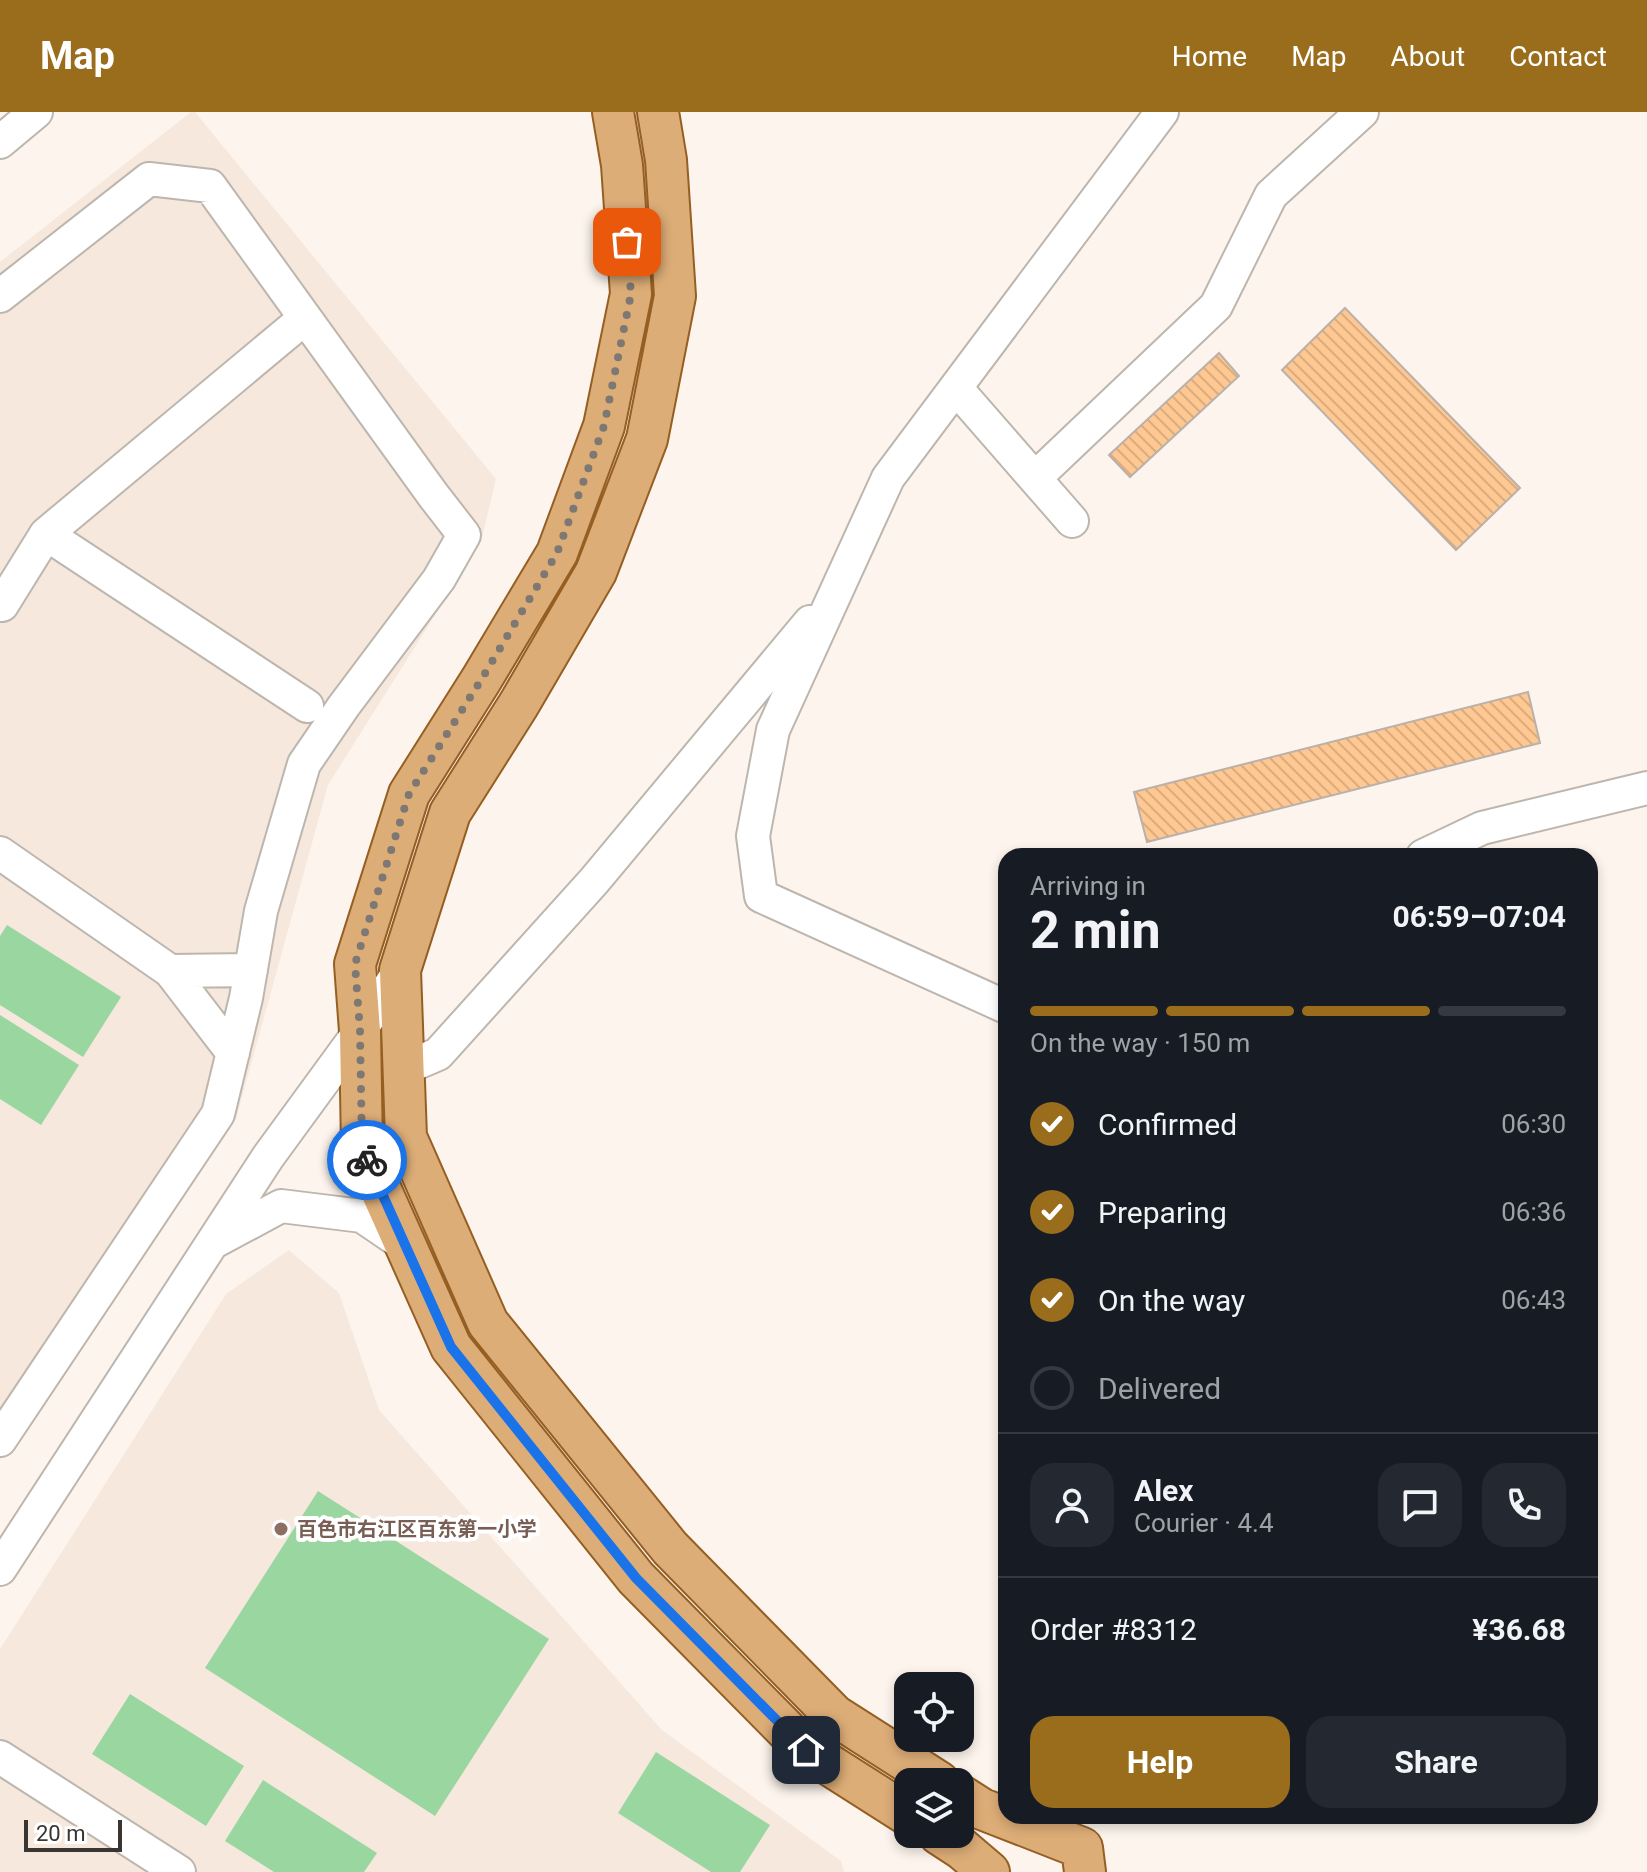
<!DOCTYPE html>
<meta charset="utf-8">
<style>
:root{--surface:#171b24;--page:#242831;--text:#f1f3f6;--muted:#9ea1a6;--line:#363941;--accent:#996d1b}
body{margin:0;font-family:Roboto,"Noto Sans SC",sans-serif;background:var(--page);color:var(--text);height:100vh;display:flex;flex-direction:column;font-size:30px;white-space:nowrap}
*{box-sizing:border-box;margin:0}
p{font-size:26px;color:var(--muted)}
.icon{flex:none;width:44px;height:44px;fill:none;stroke:currentColor;stroke-width:2;stroke-linecap:round;stroke-linejoin:round}
.map{position:relative;flex:1;overflow:hidden}
.sheet{position:absolute;left:998px;top:736px;width:600px;height:976px;display:flex;flex-direction:column;background:var(--surface);border-radius:24px;box-shadow:0 4px 12px #0003}
.sheet>*{flex:none}
.buttons{position:absolute;left:894px;top:1560px;display:grid;gap:16px}
.buttons a{display:grid;place-items:center;width:80px;height:80px;border-radius:16px;background:var(--surface);box-shadow:0 4px 12px #0003;font-size:40px}
.scale{position:absolute;left:24px;bottom:20px;width:98px;box-sizing:border-box;padding-left:8px;border:4px solid #383532;border-top:0;font-size:22px;line-height:28px;white-space:nowrap;color:#383532;-webkit-text-stroke:6px #fff;paint-order:stroke}
.pin{position:absolute;display:grid;place-items:center;width:68px;height:68px;color:#fff;margin:-34px;border-radius:16px;box-shadow:0 4px 12px #0006}
.courier{position:absolute;display:grid;place-items:center;width:80px;height:80px;margin:-40px;border:6px solid #1a73e8;border-radius:50%;background:#fff;color:#222;box-shadow:0 2px 10px #0007}
.headline em{font-style:normal;font-weight:700}
.headline div{display:flex;flex-direction:column-reverse}
.headline{display:flex;align-items:center;justify-content:space-between;height:136px;padding:0 32px}
h1{font-size:52px;font-weight:700;line-height:60px}
.bar{display:grid;grid-template-columns:repeat(4,1fr);gap:12px 8px;align-content:center;height:96px;padding:0 32px}
.bar i{height:10px;border-radius:6px;background:var(--line)}
.bar .current{background:var(--accent)}
.bar p{grid-column:span 4}
.line{display:flex;align-items:center;gap:20px;padding:0 32px;border-top:2px solid var(--line)}
.line div{flex:1}
.round{display:grid;place-items:center;flex:none;width:84px;height:84px;border-radius:24px;background:var(--page)}
ol{padding:0 32px;list-style:none}
li{display:flex;align-items:center;gap:24px;height:88px}
li p{margin-inline-start:auto}
li .icon{padding:8px;border-radius:50%;background:var(--accent);color:#fff;stroke-width:4}
li:last-child{color:var(--muted)}
li i{width:44px;height:44px;border:4px solid var(--line);border-radius:50%}
.primary-button{display:flex;gap:16px;margin-top:auto;padding:16px 32px}
.primary-button a{flex:1;height:92px;border-radius:24px;background:var(--accent);color:#fff;font-size:32px;font-weight:700;line-height:92px;text-align:center}
.primary-button a+a{background:var(--page);color:var(--text)}
header{display:flex;align-items:center;gap:48px;box-sizing:border-box;height:112px;padding:0 40px;background:var(--accent);color:#fff}
header strong{font-size:38px}
nav{display:flex;gap:44px;margin-inline-start:auto;font-size:28px}
.map>svg:first-child{display:block}
</style>
<header>
<strong>Map</strong>
<nav><a>Home</a><a>Map</a><a>About</a><a>Contact</a></nav>
</header>
<div class="map">
<svg width="1647" height="1760" viewBox="0 0 1647 1760">
<defs>
<pattern id="building-back-hatch" width="6" height="6" patternUnits="userSpaceOnUse" patternTransform="scale(2)"><rect width="6" height="6" fill="#ffc892"/><path d="M-1 5l2 2M0 0l6 6M5-1l2 2" fill="none" stroke="#dbac7e"/></pattern>
</defs>
<rect width="100%" height="100%" fill="#fdf5ed"/>
<path fill="#f6e8dc" d="M191 0H195L496 367 481 430 328 673 236 1007 0 1348V150Z
M289 1138 339 1181 379 1298 662 1618 841 1749 844 1760H0V1537L226 1182Z"/>
<path fill="#9ad6a0" d="M7 813 121 885 83 945 0 893V824Z
M0 903 79 953 41 1013 0 987Z
M318 1379 549 1527 435 1704 205 1556Z
M130 1582 244 1654 206 1714 92 1642Z
M656 1640 770 1713 740 1760H711L618 1701Z
M263 1668 377 1741 364 1760H274L225 1729Z"/>
<path fill="url(#building-back-hatch)" stroke="#b9b1aa" stroke-width="2" d="M1345 196 1520 376 1456 438 1282 258Z
M1219 241 1239 264 1130 365 1109 343Z
M1528 580 1540 631 1147 730 1134 680Z"/>
<g fill="none" stroke-linecap="round" stroke-linejoin="round">
<g stroke="#bdb6ae" stroke-width="36">
<path id="minor" d="M0 30 36 0
M0 184 149 67 210 74 433 383 464 423 439 467 343 595 304 652 261 799 246 886 218 1002 0 1328
M956 276 1072 409
M1035 366 1216 194 1271 83 1362 0
M46 422 305 206
M0 490 2 493 46 422 307 594
M0 741 170 859
M1423 744 1482 716 1647 676
M1006 895 761 784 753 724 773 618 888 366 1162 0
M233 941 170 859 251 858
M403 957 438 942 594 769 810 510
M214 1130 281 1094 362 1104 406 1134
M0 1457 268 1045 360 919 400 858
M0 1645 179 1760"/>
</g>
<g stroke="#955f24" stroke-width="44">
<path id="major" d="M613 0 622 53 631 182 604 314 557 441 481 568 409 682 355 852 360 919 362 1036 451 1235 636 1466 806 1638 908 1703
M658 0 666 48 675 184 647 327 596 460 519 592 450 701 400 858 406 1025 488 1211 670 1436 834 1603 939 1670
M960 1683 982 1697 1082 1736 1085 1760
M939 1722 962 1737 989 1760"/>
</g>
<use href="#minor" stroke="#fff" stroke-width="32"/>
<use href="#major" stroke="#ddad77" stroke-width="40"/>
</g>
<g fill="none" stroke-linecap="round" stroke-linejoin="round">
<path stroke="#7d7873" stroke-width="8" stroke-dasharray="0 14.4" d="M367 1048 362 1036 360 919 355 852 409 682 481 568 557 441 604 314 631 182 627 130"/>
<path stroke="#1a73e8" stroke-width="10" d="M367 1048 451 1235 636 1466 806 1638"/>
</g>
<circle fill="#8d6e63" stroke="#fff" stroke-width="3" cx="281" cy="1417" r="8"/>
<g text-anchor="middle" stroke-width="8" stroke-linejoin="round" paint-order="stroke">
<g font-size="20" font-weight="bold" fill="#785e54" stroke="#fff" text-anchor="start">
<text x="297" y="1424">百色市右江区百东第一小学</text>
</g>
</g>
</svg>
<div class="buttons">
<a><svg class="icon" aria-label="locate" viewBox="0 0 24 24"><circle cx="12" cy="12" r="6"/><path d="M12 2v4M12 18v4M2 12h4M18 12h4"/></svg></a>
<a><svg class="icon" aria-label="layers" viewBox="0 0 24 24"><path d="M12 4l9 5-9 5-9-5zM3 14l9 5 9-5"/></svg></a>
</div>
<div class="scale">20 m</div>
<div class="pin" style="left:627px;top:130px;background:#ea580c"><svg class="icon" aria-label="bag" viewBox="0 0 24 24"><path d="M5 8h14l-1 12H6zM9 8a3 3 0 0 1 6 0"/></svg></div>
<div class="pin" style="left:806px;top:1638px;background:#1f2937"><svg class="icon" aria-label="home" viewBox="0 0 24 24"><path d="M3 11l9-7 9 7M6 9v11h12V9"/></svg></div>
<div class="courier" style="left:367px;top:1048px"><svg class="icon" aria-label="bike" viewBox="0 0 24 24"><circle cx="6" cy="16" r="4"/><circle cx="18" cy="16" r="4"/><path d="M6 16l4-8h5l3 8M10 8l3 8H6M13 5h3"/></svg></div>
<section class="sheet">
<div class="headline"><div><h1>2 min</h1><p>Arriving in</p></div><em>06:59–07:04</em></div>
<div class="bar"><i class="current"></i><i class="current"></i><i class="current"></i><i></i><p>On the way · 150 m</p></div>
<ol>
<li><svg class="icon" aria-label="check" viewBox="0 0 24 24"><path d="M5 12l5 5 9-10"/></svg>Confirmed<p>06:30</p></li>
<li><svg class="icon" aria-label="check" viewBox="0 0 24 24"><path d="M5 12l5 5 9-10"/></svg>Preparing<p>06:36</p></li>
<li><svg class="icon" aria-label="check" viewBox="0 0 24 24"><path d="M5 12l5 5 9-10"/></svg>On the way<p>06:43</p></li>
<li><i></i>Delivered</li>
</ol>
<div class="line" style="height:144px"><a class="round"><svg class="icon" aria-label="person" viewBox="0 0 24 24"><circle cx="12" cy="8" r="4"/><path d="M4 21q1-7 8-7t8 7"/></svg></a><div><b>Alex</b><p>Courier · 4.4</p></div><a class="round"><svg class="icon" aria-label="chat" viewBox="0 0 24 24"><path d="M4 5h16v11H9l-5 4z"/></svg></a><a class="round"><svg class="icon" aria-label="phone" viewBox="0 0 24 24"><path d="M5 4h4l2 5-3 2q2 4 5 5l2-3 5 2v4C11 20 4 13 5 4z"/></svg></a></div>
<div class="line" style="height:104px"><div>Order #8312</div><b>¥36.68</b></div>
<div class="primary-button"><a>Help</a><a>Share</a></div>
</section>
</div>
